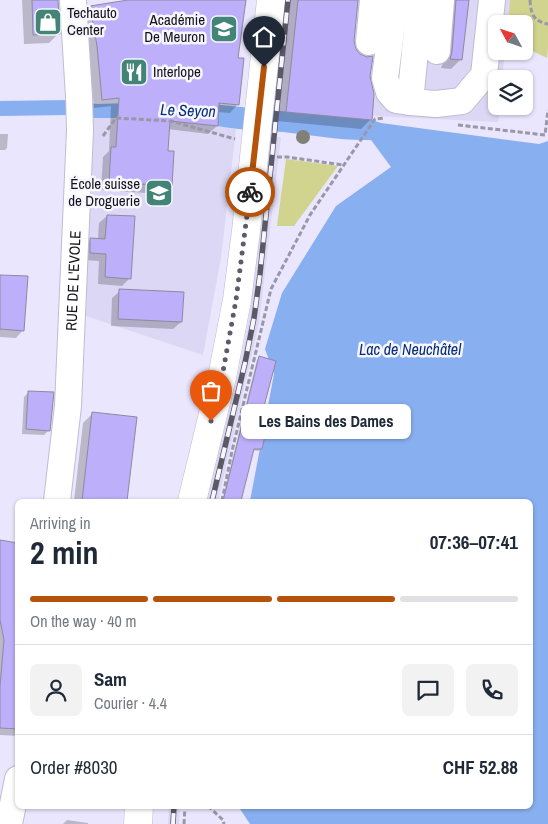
<!DOCTYPE html>
<meta charset="utf-8">
<style>
:root{--surface:#fff;--page:#f2f2f3;--text:#1f2937;--muted:#747a83;--line:#e0e1e3;--accent:#b45309}
body{margin:0;font-family:"Archivo Narrow",sans-serif;background:var(--page);color:var(--text);height:100vh;display:flex;flex-direction:column;font-size:19px;white-space:nowrap}
*{box-sizing:border-box;margin:0}
p{font-size:16px;color:var(--muted)}
.icon{flex:none;width:28px;height:28px;fill:none;stroke:currentColor;stroke-width:2;stroke-linecap:round;stroke-linejoin:round}
.map{position:relative;flex:1;overflow:hidden}
.panel{position:absolute;left:15px;top:499px;width:518px;height:310px;display:flex;flex-direction:column;background:var(--surface);border-radius:8px;box-shadow:0 1px 4px #0004}
.panel>*{flex:none}
.needle{width:32px;rotate:310deg}
.tools{position:absolute;left:488px;top:15px;display:grid;gap:10px}
.tools a{display:grid;place-items:center;width:45px;height:45px;border-radius:8px;background:var(--surface);box-shadow:0 1px 4px #0004;font-size:25px}
.pin{position:absolute;display:grid;place-items:center;width:42px;height:42px;color:#fff;margin:-51px -21px;border-radius:50% 50% 50% 0;rotate:-45deg;box-shadow:0 0 5px #0007}
.pin .icon{rotate:45deg}
.courier{position:absolute;display:grid;place-items:center;width:50px;height:50px;margin:-25px;border:4px solid #b45309;border-radius:50%;background:#fff;color:#222;box-shadow:0 1px 6px #0007}
.bubble{position:absolute;height:35px;border-radius:8px;background:var(--surface);box-shadow:0 1px 4px #0004;font-size:16px;font-weight:800;line-height:35px;text-align:center}
.overview em{font-style:normal;font-weight:800}
.overview div{display:flex;flex-direction:column-reverse}
.overview{display:flex;align-items:center;justify-content:space-between;height:85px;padding:0 15px}
h1{font-size:32px;font-weight:800;line-height:38px}
.bar{display:grid;grid-template-columns:repeat(4,1fr);gap:8px 5px;align-content:center;height:60px;padding:0 15px}
.bar i{height:6px;border-radius:4px;background:var(--line)}
.bar .selected{background:var(--accent)}
.bar p{grid-column:span 4}
.line{display:flex;align-items:center;gap:12px;padding:0 15px;border-top:1px solid var(--line)}
.line div{flex:1}
.round{display:grid;place-items:center;flex:none;width:52px;height:52px;border-radius:8px;background:var(--page)}
.map>svg:first-child{display:block}
</style>
<div class="map">
<svg width="548" height="824" viewBox="0 0 548 824">
<rect width="100%" height="100%" fill="#eae6fd"/>
<path fill="#dbd7f4" d="M285 0H510L508 24H496V51H505L502 79H496V106H500L498 122 273 111Z
M92 118H175L236 129 221 258 203 355 86 316Z
M271 137H281L259 323 218 501H207L241 361 249 318Z
M169 806H180L179 824H168Z"/>
<path fill="#d0d48e" d="M510 0H548V48L547 58 524 47V24H508Z
M286 159 338 166 294 226H277Z"/>
<path fill="#88aff0" d="M70 100 97 104 131 103 172 100 372 120 381 123 539 144 548 141V824H250L238 806H530V501H250L274 374 265 349 282 293 336 206 391 167 371 140C341 141 312 135 283 132 261 130 239 130 217 126L218 116 197 114 195 124 175 118H92L69 115 0 116V101Z"/>
<path fill="#0003" d="M22 0H57L59 33 49 43 24 44Z
M136 0H245L237 60 238 104 230 113 218 112 217 126 208 134 168 129 167 152 171 185 162 194 101 190 103 157 109 151 111 106 94 108 89 55 82 16 90 7Z
M290 0H357L353 41 354 49 369 77 371 119 361 129 277 121Z
M442 0H468L461 59 451 69 441 68 443 63 447 12Z
M0 134H8L7 148 5 150H0Z
M107 216 130 278 122 286 98 284 99 261 83 260V246L91 239H98L99 223Z
M0 276 23 330 16 338 0 337Z
M120 291 181 322 173 329 111 326 112 298Z
M260 358 258 425 261 449 258 451 252 450 239 501H222L257 360Z
M29 392 49 430 44 435 22 434 24 397Z
M93 413 136 418 126 501H74L83 423Z
M0 541 18 544V736L0 735Z
M67 820 88 823V824H63Z"/>
<path fill="#bdaff9" stroke="#8e8a9f" d="M32 0H58L60 34 33 35Z
M128 0H246L238 58H244L239 105 219 103 218 126 170 121 168 151H174L172 186 109 182 111 147H116L119 98 102 100 97 46 90 6Z
M298 0H358L354 41 356 49 360 54 367 57 373 56 370 76 374 94 372 120 286 112Z
M456 0H469L462 60 450 59 452 52Z
M107 215 135 216 131 279 105 277 106 254 90 253V238L105 239Z
M0 275 28 276 24 331 0 329Z
M119 289 184 292 182 322 118 319Z
M259 356 276 361 259 425 267 427 262 449H254L241 501H223Z
M28 391 54 392 50 431 26 429Z
M92 412 137 417 127 501H82Z
M0 540 18 543V729L0 728V686L4 640 0 620Z"/>
<g fill="none" stroke-linecap="round" stroke-linejoin="round">
<g stroke="#bfbcd2" stroke-width="28">
<g id="minor">
<path d="M395 0 385 78 389 92 396 100 410 102 436 104 462 101 484 75 492 0"/>
<path d="M369 42 373 0"/>
<path d="M437 51 441 0"/>
<path d="M410 102 420 0"/>
<path id="s1" d="M57 501 68 406 80 130 79 97 73 0"/>
<path d="M9 824 18 779"/>
</g>
</g>
<g stroke="#bfbcd2" stroke-width="29">
<path id="major" d="M192 501 222 377 237 300 246 231 271 0
M138 824 139 806"/>
</g>
<path stroke="#9997a8" stroke-width="3" stroke-dasharray="5 2.5" stroke-linecap="butt" d="M530 0C531 14 533 21 548 24
M458 125 545 135 548 110
M103 136 116 118 171 121 235 139
M277 157H287L343 165
M222 501 232 451 271 289 310 215 375 119 384 118
M208 806 223 820 224 824
M184 824 185 806"/>
<use href="#minor" stroke="#fff" stroke-width="26"/>
<use href="#major" stroke="#fff" stroke-width="28"/>
<g stroke="#5b5965" stroke-width="5.5">
<path id="rail" d="M212 501 245 363 254 318 260 274 288 0
M173 824 174 806"/>
</g>
<use href="#rail" stroke="#f7f6ff" stroke-width="4" stroke-dasharray="11" stroke-linecap="butt"/>
</g>
<circle fill="#828177" cx="303" cy="137" r="7"/>
<g fill="none" stroke-linecap="round" stroke-linejoin="round">
<path stroke="#5e5c69" stroke-width="5" stroke-dasharray="0 9" d="M211 421 222 377 236 300 250 192"/>
<path stroke="#b45309" stroke-width="6" d="M250 192 264 67"/>
</g>
<defs>
<g id="shop-square" transform="scale(1.4375)"><rect x="-9" y="-9" width="18" height="18" rx="4" fill="#428475" stroke="#f7f6ff"/><path d="M-5-2.5h2.3a2.7 3.5 0 0 1 5.4 0H5L5.5 6h-11ZM-1.5-2.5h3a1.5 2.3 0 0 0-3 0Z" fill="#fff"/></g>
<g id="university-square" transform="scale(1.4375)"><rect x="-9" y="-9" width="18" height="18" rx="4" fill="#428475" stroke="#f7f6ff"/><path d="M0-5L7-2L0 1L-7-2ZM-4 1L0 2.5L4 1V4Q0 6-4 4Z" fill="#fff"/></g>
<g id="restaurant-square" transform="scale(1.4375)"><rect x="-9" y="-9" width="18" height="18" rx="4" fill="#428475" stroke="#f7f6ff"/><path d="M-5-6h1v4h1v-4h1v4h1v-4h1v5L-1.5 .5V6h-2V.5L-5-1ZM5-6V6H3V1.5H1.5Q1.5-4 5-6Z" fill="#fff"/></g>
</defs>
<g fill-rule="evenodd">
<use href="#shop-square" x="48" y="22"/>
<use href="#university-square" x="224" y="29"/>
<use href="#restaurant-square" x="134" y="72"/>
<use href="#university-square" x="159" y="193"/>
</g>
<g text-anchor="middle" stroke-width="5" stroke-linejoin="round" paint-order="stroke">
<g font-size="15" fill="#131219" stroke="#f7f6ff" text-anchor="start">
<text x="67" y="18">Techauto<tspan x="67" dy="17">Center</tspan></text>
<text x="205" y="25" text-anchor="end">Académie<tspan x="205" dy="17">De Meuron</tspan></text>
<text x="153" y="77">Interlope</text>
<text x="140" y="189" text-anchor="end">École suisse<tspan x="140" dy="17">de Droguerie</tspan></text>
</g>
<g font-size="15" fill="#131219" stroke="#f7f6ff">
<text dy="5" stroke="none"><textPath href="#s1" startOffset="221">RUE DE L'EVOLE</textPath></text>
</g>
<g font-size="16" font-style="italic" fill="#032e78" stroke="#f7f6ff">
<text transform="translate(188 110) rotate(2)" y="6">Le Seyon</text>
<text x="410" y="355">Lac de Neuchâtel</text>
</g>
</g>
</svg>
<div class="tools">
<a><svg class="needle" viewBox="-14 -14 28 28"><path d="M0-13l5 13h-10z" fill="#e53935"/><path d="M0 13l5-13h-10z" fill="#747a83"/></svg></a>
<a><svg class="icon" aria-label="layers" viewBox="0 0 24 24"><path d="M12 4l9 5-9 5-9-5zM3 14l9 5 9-5"/></svg></a>
</div>
<div class="pin" style="left:211px;top:421px;background:#ea580c"><svg class="icon" aria-label="bag" viewBox="0 0 24 24"><path d="M5 8h14l-1 12H6zM9 8a3 3 0 0 1 6 0"/></svg></div>
<div class="pin" style="left:264px;top:67px;background:#1f2937"><svg class="icon" aria-label="home" viewBox="0 0 24 24"><path d="M3 11l9-7 9 7M6 9v11h12V9"/></svg></div>
<div class="courier" style="left:250px;top:192px"><svg class="icon" aria-label="bike" viewBox="0 0 24 24"><circle cx="6" cy="16" r="4"/><circle cx="18" cy="16" r="4"/><path d="M6 16l4-8h5l3 8M10 8l3 8H6M13 5h3"/></svg></div>
<div class="bubble" style="left:241px;top:404px;width:170px">Les Bains des Dames</div>
<section class="panel">
<div class="overview"><div><h1>2 min</h1><p>Arriving in</p></div><em>07:36–07:41</em></div>
<div class="bar"><i class="selected"></i><i class="selected"></i><i class="selected"></i><i></i><p>On the way · 40 m</p></div>
<div class="line" style="height:90px"><a class="round"><svg class="icon" aria-label="person" viewBox="0 0 24 24"><circle cx="12" cy="8" r="4"/><path d="M4 21q1-7 8-7t8 7"/></svg></a><div><b>Sam</b><p>Courier · 4.4</p></div><a class="round"><svg class="icon" aria-label="chat" viewBox="0 0 24 24"><path d="M4 5h16v11H9l-5 4z"/></svg></a><a class="round"><svg class="icon" aria-label="phone" viewBox="0 0 24 24"><path d="M5 4h4l2 5-3 2q2 4 5 5l2-3 5 2v4C11 20 4 13 5 4z"/></svg></a></div>
<div class="line" style="height:65px"><div>Order #8030</div><b>CHF 52.88</b></div>
</section>
</div>
